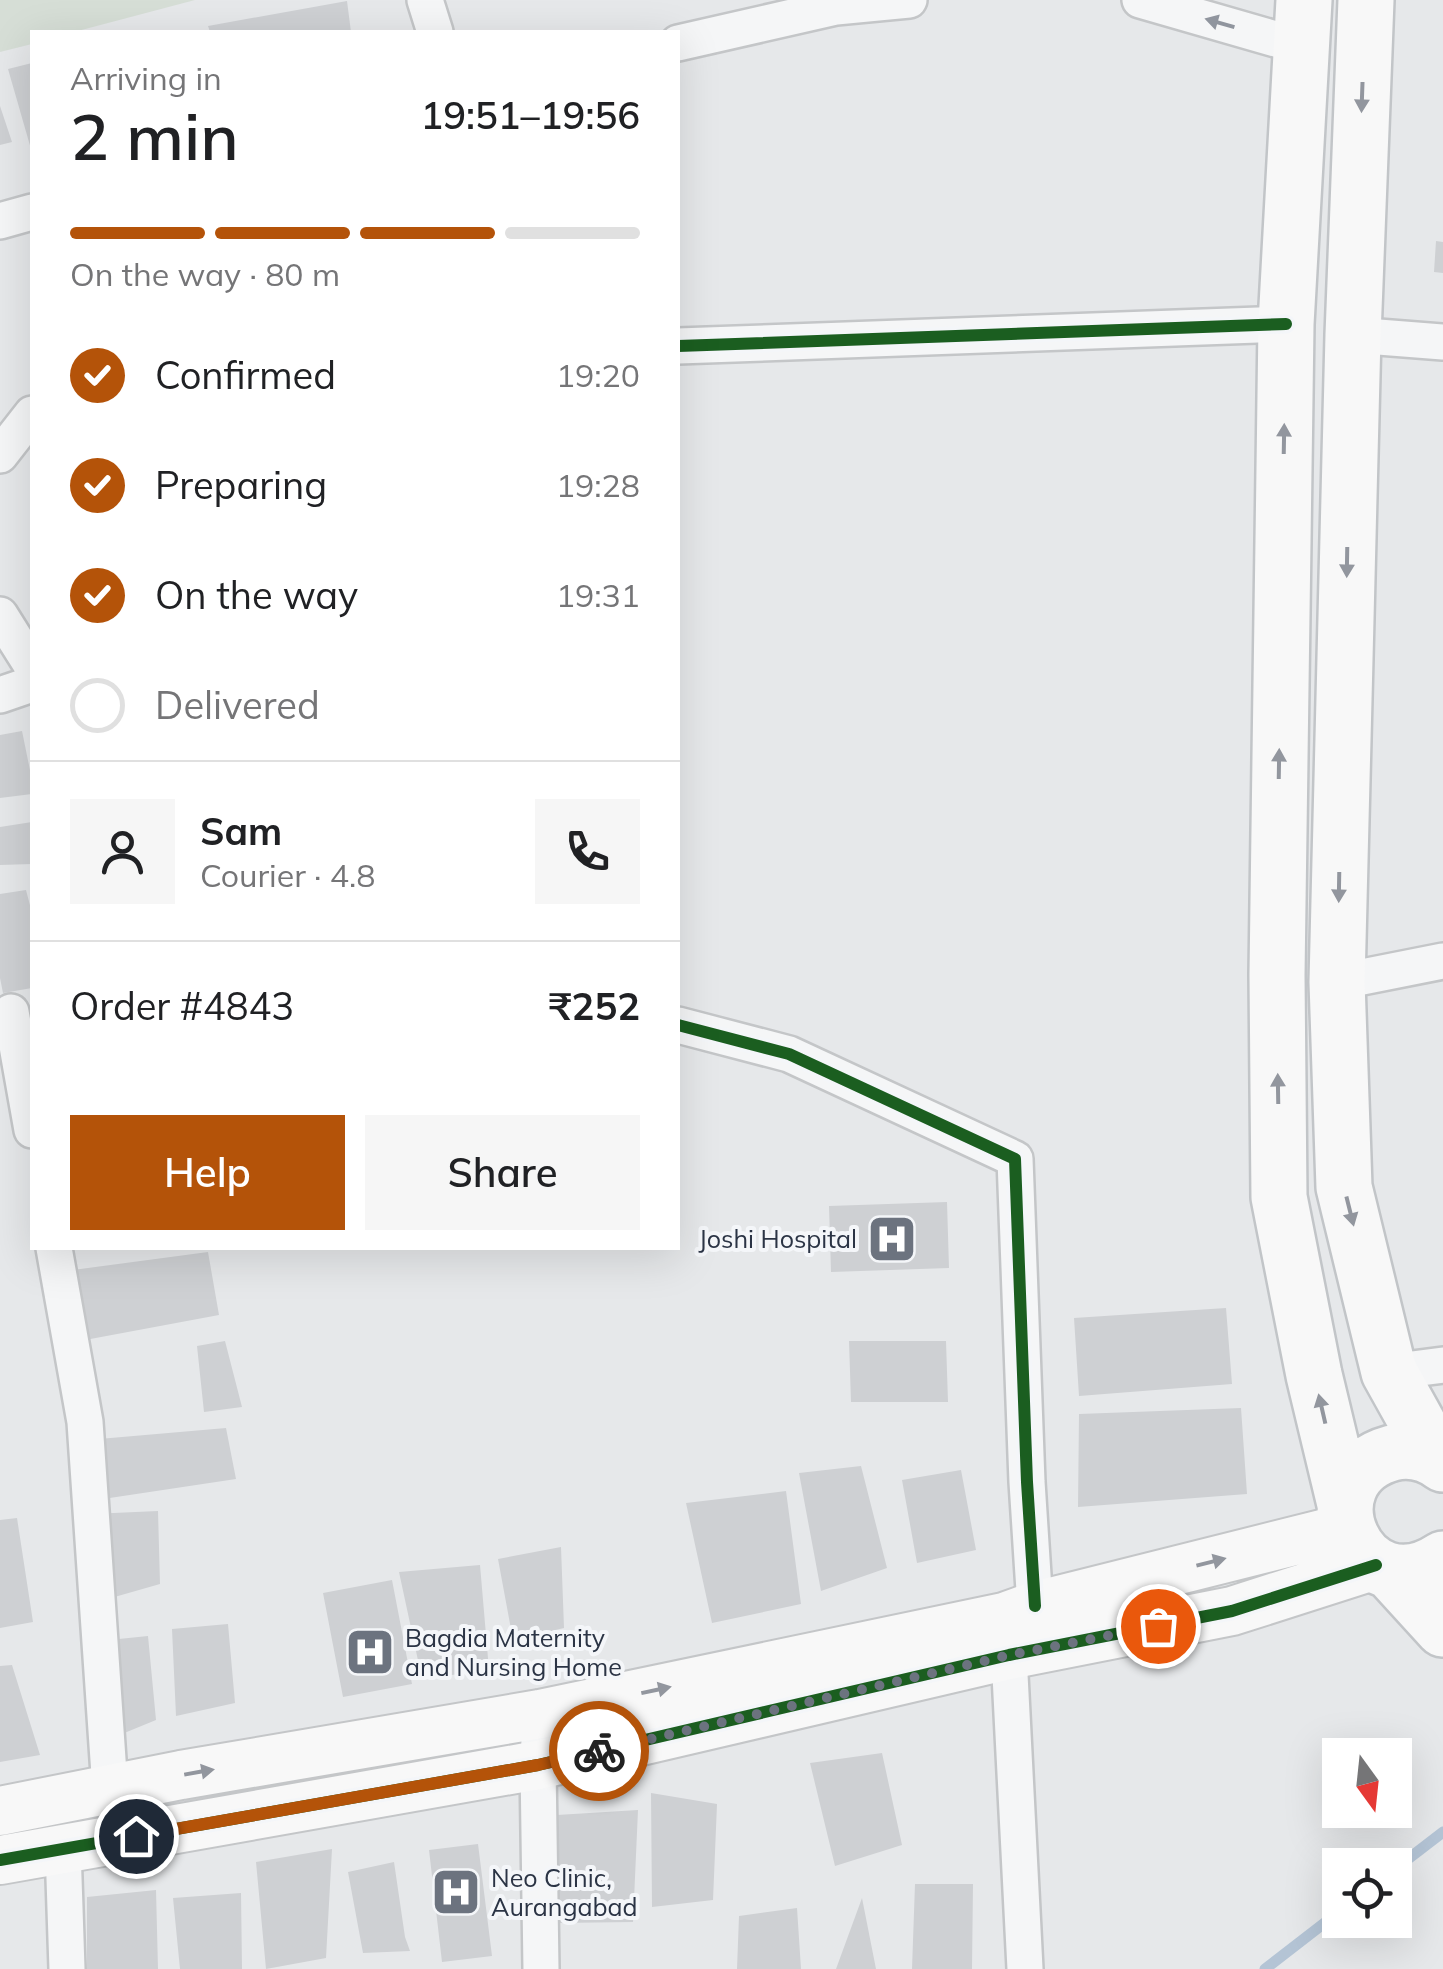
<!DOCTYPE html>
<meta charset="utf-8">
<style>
:root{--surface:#fff;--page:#f6f6f6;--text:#202124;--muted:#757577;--line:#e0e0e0;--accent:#b45309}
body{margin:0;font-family:Mulish,sans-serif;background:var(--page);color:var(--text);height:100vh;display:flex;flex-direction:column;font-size:38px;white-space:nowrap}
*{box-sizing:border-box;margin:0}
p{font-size:32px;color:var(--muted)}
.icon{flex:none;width:55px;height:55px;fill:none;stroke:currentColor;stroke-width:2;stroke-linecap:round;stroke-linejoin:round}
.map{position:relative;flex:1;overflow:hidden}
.drawer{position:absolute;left:30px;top:30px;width:650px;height:1220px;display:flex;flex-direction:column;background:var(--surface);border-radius:0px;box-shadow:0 10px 40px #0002}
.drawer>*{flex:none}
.needle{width:65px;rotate:165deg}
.tools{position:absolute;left:1322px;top:1738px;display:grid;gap:20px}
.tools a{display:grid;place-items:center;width:90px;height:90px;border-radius:0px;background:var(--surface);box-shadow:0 10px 40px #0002;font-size:50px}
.pin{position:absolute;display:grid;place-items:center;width:85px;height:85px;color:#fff;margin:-42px;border:5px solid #fff;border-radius:50%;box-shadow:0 2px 10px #0007}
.courier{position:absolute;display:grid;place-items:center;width:100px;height:100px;margin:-50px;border:8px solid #b45309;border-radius:50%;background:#fff;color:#222;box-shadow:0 2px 12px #0007}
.summary em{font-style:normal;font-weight:600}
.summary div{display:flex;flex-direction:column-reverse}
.summary{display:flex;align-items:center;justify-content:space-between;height:170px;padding:0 40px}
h1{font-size:65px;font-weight:600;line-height:75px}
.bar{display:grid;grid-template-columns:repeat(4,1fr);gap:15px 10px;align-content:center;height:120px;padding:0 40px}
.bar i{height:12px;border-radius:8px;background:var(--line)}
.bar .on{background:var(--accent)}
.bar p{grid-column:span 4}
.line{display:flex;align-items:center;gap:25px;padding:0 40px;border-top:2px solid var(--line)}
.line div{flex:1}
.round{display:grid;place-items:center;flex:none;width:105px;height:105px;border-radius:0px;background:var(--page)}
ol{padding:0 40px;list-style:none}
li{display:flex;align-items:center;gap:30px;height:110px}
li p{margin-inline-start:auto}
li .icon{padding:10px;border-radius:50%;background:var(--accent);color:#fff;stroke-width:4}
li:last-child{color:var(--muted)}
li i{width:55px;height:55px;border:5px solid var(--line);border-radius:50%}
.action{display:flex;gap:20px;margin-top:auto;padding:20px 40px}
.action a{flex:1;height:115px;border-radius:0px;background:var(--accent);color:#fff;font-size:40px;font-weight:600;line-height:115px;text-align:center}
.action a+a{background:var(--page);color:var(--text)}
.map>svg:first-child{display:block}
</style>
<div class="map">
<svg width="1443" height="1969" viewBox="0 0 1443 1969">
<rect width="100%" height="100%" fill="#e6e8ea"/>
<path fill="#d6ded6" d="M0 0H195L74 32H32V44L0 52Z"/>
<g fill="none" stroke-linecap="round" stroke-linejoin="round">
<path stroke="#b4c4d5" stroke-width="11" d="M1395 1869 1443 1832
M1265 1969 1340 1911"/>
</g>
<path fill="#ced0d3" d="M347 1 351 32H210L208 26Z
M32 63V149H31L8 69Z
M0 106 12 142 0 145Z
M1436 241 1443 242V273L1434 272Z
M22 731 32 780V794L0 798V735Z
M32 822V864L0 865V827Z
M26 890 32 913V988L3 993 0 978V894Z
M947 1202 949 1268 831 1272 829 1206Z
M208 1252 219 1315 85 1340 73 1270Z
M1226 1308 1232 1384 1079 1396 1074 1318Z
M225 1341 242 1407 204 1412 197 1346Z
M849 1341H946L948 1402H851Z
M1241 1408 1247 1494 1078 1507 1079 1414Z
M226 1428 236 1479 103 1499 99 1439Z
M861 1466 887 1568 821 1591 799 1473Z
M961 1470 976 1550 917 1563 902 1480Z
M786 1491 801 1604 712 1623 686 1503Z
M158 1511 160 1584 97 1602 91 1514Z
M17 1518 33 1622 0 1628V1520Z
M561 1547 564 1628 513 1640 498 1559Z
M480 1565 489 1670 422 1679 399 1572Z
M392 1580 412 1684 343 1697 323 1593Z
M228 1624 235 1703 176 1716 172 1629Z
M148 1636 156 1720 117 1736 109 1640Z
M12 1665 40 1755 0 1762V1666Z
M882 1753 902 1845 835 1866 810 1763Z
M651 1793 717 1804 713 1900 652 1907Z
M638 1810 633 1922 557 1923V1815Z
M478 1844 492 1956 442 1962 429 1850Z
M332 1849 326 1958 266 1969 256 1862Z
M394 1862 405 1937 410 1951 363 1953 348 1872Z
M915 1884H973L972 1969H912Z
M156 1890 158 1969H87V1897Z
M241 1893 242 1969H180L173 1898Z
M862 1898 876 1969H836Z
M797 1908 801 1969H737L739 1916Z"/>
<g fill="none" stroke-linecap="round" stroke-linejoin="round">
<g stroke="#c4c6c8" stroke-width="40">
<path id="street" d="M425 0 435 32
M1140 0 1300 46
M678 43 836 7 909 0
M0 221 32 212
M1353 335 1443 342
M678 346 1286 324
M0 455 32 414
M0 615 32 666
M0 695 32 684
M1337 982 1443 961
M11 1012 32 1130
M678 1025 789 1054 1015 1159 1027 1482 1035 1606
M54 1248 85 1422 110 1789
M1389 1372 1443 1365
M1006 1631 1009 1655 1025 1969
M540 1714 538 1765 541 1969
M63 1848 67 1969"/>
</g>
<g stroke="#c4c6c8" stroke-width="52">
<path id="secondary" d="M0 1811 181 1775 540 1714 1004 1617 1035 1606 1346 1528
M0 1860 538 1765 1009 1655 1232 1611 1376 1565"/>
</g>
<g stroke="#c2c5c8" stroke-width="60">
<path id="primary" d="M1304 0 1286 324 1277 975 1279 1197 1314 1375 1345 1504
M1366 0 1353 335 1337 982 1344 1187 1389 1372 1438 1460
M1443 1464C1428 1453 1409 1449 1392 1453 1300 1478 1358 1615 1443 1559
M1391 1572 1443 1629"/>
</g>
<use href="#street" stroke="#f5f6f7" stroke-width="35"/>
<use href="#secondary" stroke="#f8f8f8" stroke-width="48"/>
<use href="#primary" stroke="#f8f8f8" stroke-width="55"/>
<g stroke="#f4f6f9" stroke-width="19">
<path id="cycleway" d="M678 346 1286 324
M678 1025 789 1054 1015 1159 1027 1482 1035 1606
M0 1860 538 1765 1009 1655 1232 1611 1376 1565"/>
</g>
<use href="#cycleway" stroke="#1b5e20" stroke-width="12"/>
</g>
<defs><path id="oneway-solid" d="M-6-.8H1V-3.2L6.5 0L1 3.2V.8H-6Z" transform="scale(2.5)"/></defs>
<use fill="#90959e" href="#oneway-solid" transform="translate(1220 23) rotate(-164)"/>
<g fill="#92969e">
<use href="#oneway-solid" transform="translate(1362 97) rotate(92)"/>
<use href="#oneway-solid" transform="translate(1284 439) rotate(-89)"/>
<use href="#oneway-solid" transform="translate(1347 562) rotate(91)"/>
<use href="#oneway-solid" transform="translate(1279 764) rotate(-89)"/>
<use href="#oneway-solid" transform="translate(1339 887) rotate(91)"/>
<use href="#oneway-solid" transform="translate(1278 1089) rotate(-91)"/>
<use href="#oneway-solid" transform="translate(1350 1211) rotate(76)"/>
<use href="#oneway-solid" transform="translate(1322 1409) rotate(-103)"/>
<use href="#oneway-solid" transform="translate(1211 1562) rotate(-14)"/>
<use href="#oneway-solid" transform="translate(656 1690) rotate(-12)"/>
<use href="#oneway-solid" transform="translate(199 1772) rotate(-10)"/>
</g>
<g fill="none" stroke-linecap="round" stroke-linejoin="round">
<path stroke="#6c737f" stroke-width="10" stroke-dasharray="0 18" d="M599 1751 1010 1655 1158 1626"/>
<path stroke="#b45309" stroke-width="12" d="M136 1836 538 1765 599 1751"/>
</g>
<defs>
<g id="hospital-square" transform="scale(2.5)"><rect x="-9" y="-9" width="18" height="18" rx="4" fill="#6c737f" stroke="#f4f6f9"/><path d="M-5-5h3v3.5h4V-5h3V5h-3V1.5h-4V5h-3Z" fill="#fff"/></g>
</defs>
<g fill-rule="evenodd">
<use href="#hospital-square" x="892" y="1239"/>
<use href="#hospital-square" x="370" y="1652"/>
<use href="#hospital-square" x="456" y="1892"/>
</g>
<g text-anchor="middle" stroke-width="8" stroke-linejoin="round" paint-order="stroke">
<g font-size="25" fill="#2b3445" stroke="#f4f6f9" text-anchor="start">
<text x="857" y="1248" text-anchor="end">Joshi Hospital</text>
<text x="405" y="1647">Bagdia Maternity<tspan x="405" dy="29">and Nursing Home</tspan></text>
<text x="491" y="1887">Neo Clinic,<tspan x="491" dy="29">Aurangabad</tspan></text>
</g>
</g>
</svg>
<div class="tools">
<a><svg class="needle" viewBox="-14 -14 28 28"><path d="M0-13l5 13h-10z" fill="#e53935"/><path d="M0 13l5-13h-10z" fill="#757577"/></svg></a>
<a><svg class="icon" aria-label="locate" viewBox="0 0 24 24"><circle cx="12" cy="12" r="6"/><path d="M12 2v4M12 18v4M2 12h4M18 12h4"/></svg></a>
</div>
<div class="pin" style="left:1158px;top:1626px;background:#ea580c"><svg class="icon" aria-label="bag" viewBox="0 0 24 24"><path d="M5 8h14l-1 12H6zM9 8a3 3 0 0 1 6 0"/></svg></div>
<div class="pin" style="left:136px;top:1836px;background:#1f2937"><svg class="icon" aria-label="home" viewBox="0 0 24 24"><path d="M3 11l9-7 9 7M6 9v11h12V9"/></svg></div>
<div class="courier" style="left:599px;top:1751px"><svg class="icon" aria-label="bike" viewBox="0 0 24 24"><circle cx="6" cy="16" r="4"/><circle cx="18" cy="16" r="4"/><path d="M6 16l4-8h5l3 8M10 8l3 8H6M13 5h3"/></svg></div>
<section class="drawer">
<div class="summary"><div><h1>2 min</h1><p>Arriving in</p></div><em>19:51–19:56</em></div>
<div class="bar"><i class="on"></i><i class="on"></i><i class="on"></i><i></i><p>On the way · 80 m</p></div>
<ol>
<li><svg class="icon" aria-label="check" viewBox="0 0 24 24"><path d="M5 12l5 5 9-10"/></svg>Confirmed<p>19:20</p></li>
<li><svg class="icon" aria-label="check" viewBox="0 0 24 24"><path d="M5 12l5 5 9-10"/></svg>Preparing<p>19:28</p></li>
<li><svg class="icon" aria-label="check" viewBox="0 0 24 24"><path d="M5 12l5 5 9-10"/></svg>On the way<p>19:31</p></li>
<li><i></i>Delivered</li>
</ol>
<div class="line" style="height:180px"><a class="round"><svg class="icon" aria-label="person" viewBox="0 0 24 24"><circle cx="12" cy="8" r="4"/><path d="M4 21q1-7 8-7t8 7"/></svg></a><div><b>Sam</b><p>Courier · 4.8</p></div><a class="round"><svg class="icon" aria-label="phone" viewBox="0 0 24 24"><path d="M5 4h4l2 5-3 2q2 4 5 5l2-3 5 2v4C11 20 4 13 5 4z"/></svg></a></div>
<div class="line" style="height:130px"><div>Order #4843</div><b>₹252</b></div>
<div class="action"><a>Help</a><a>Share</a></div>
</section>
</div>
